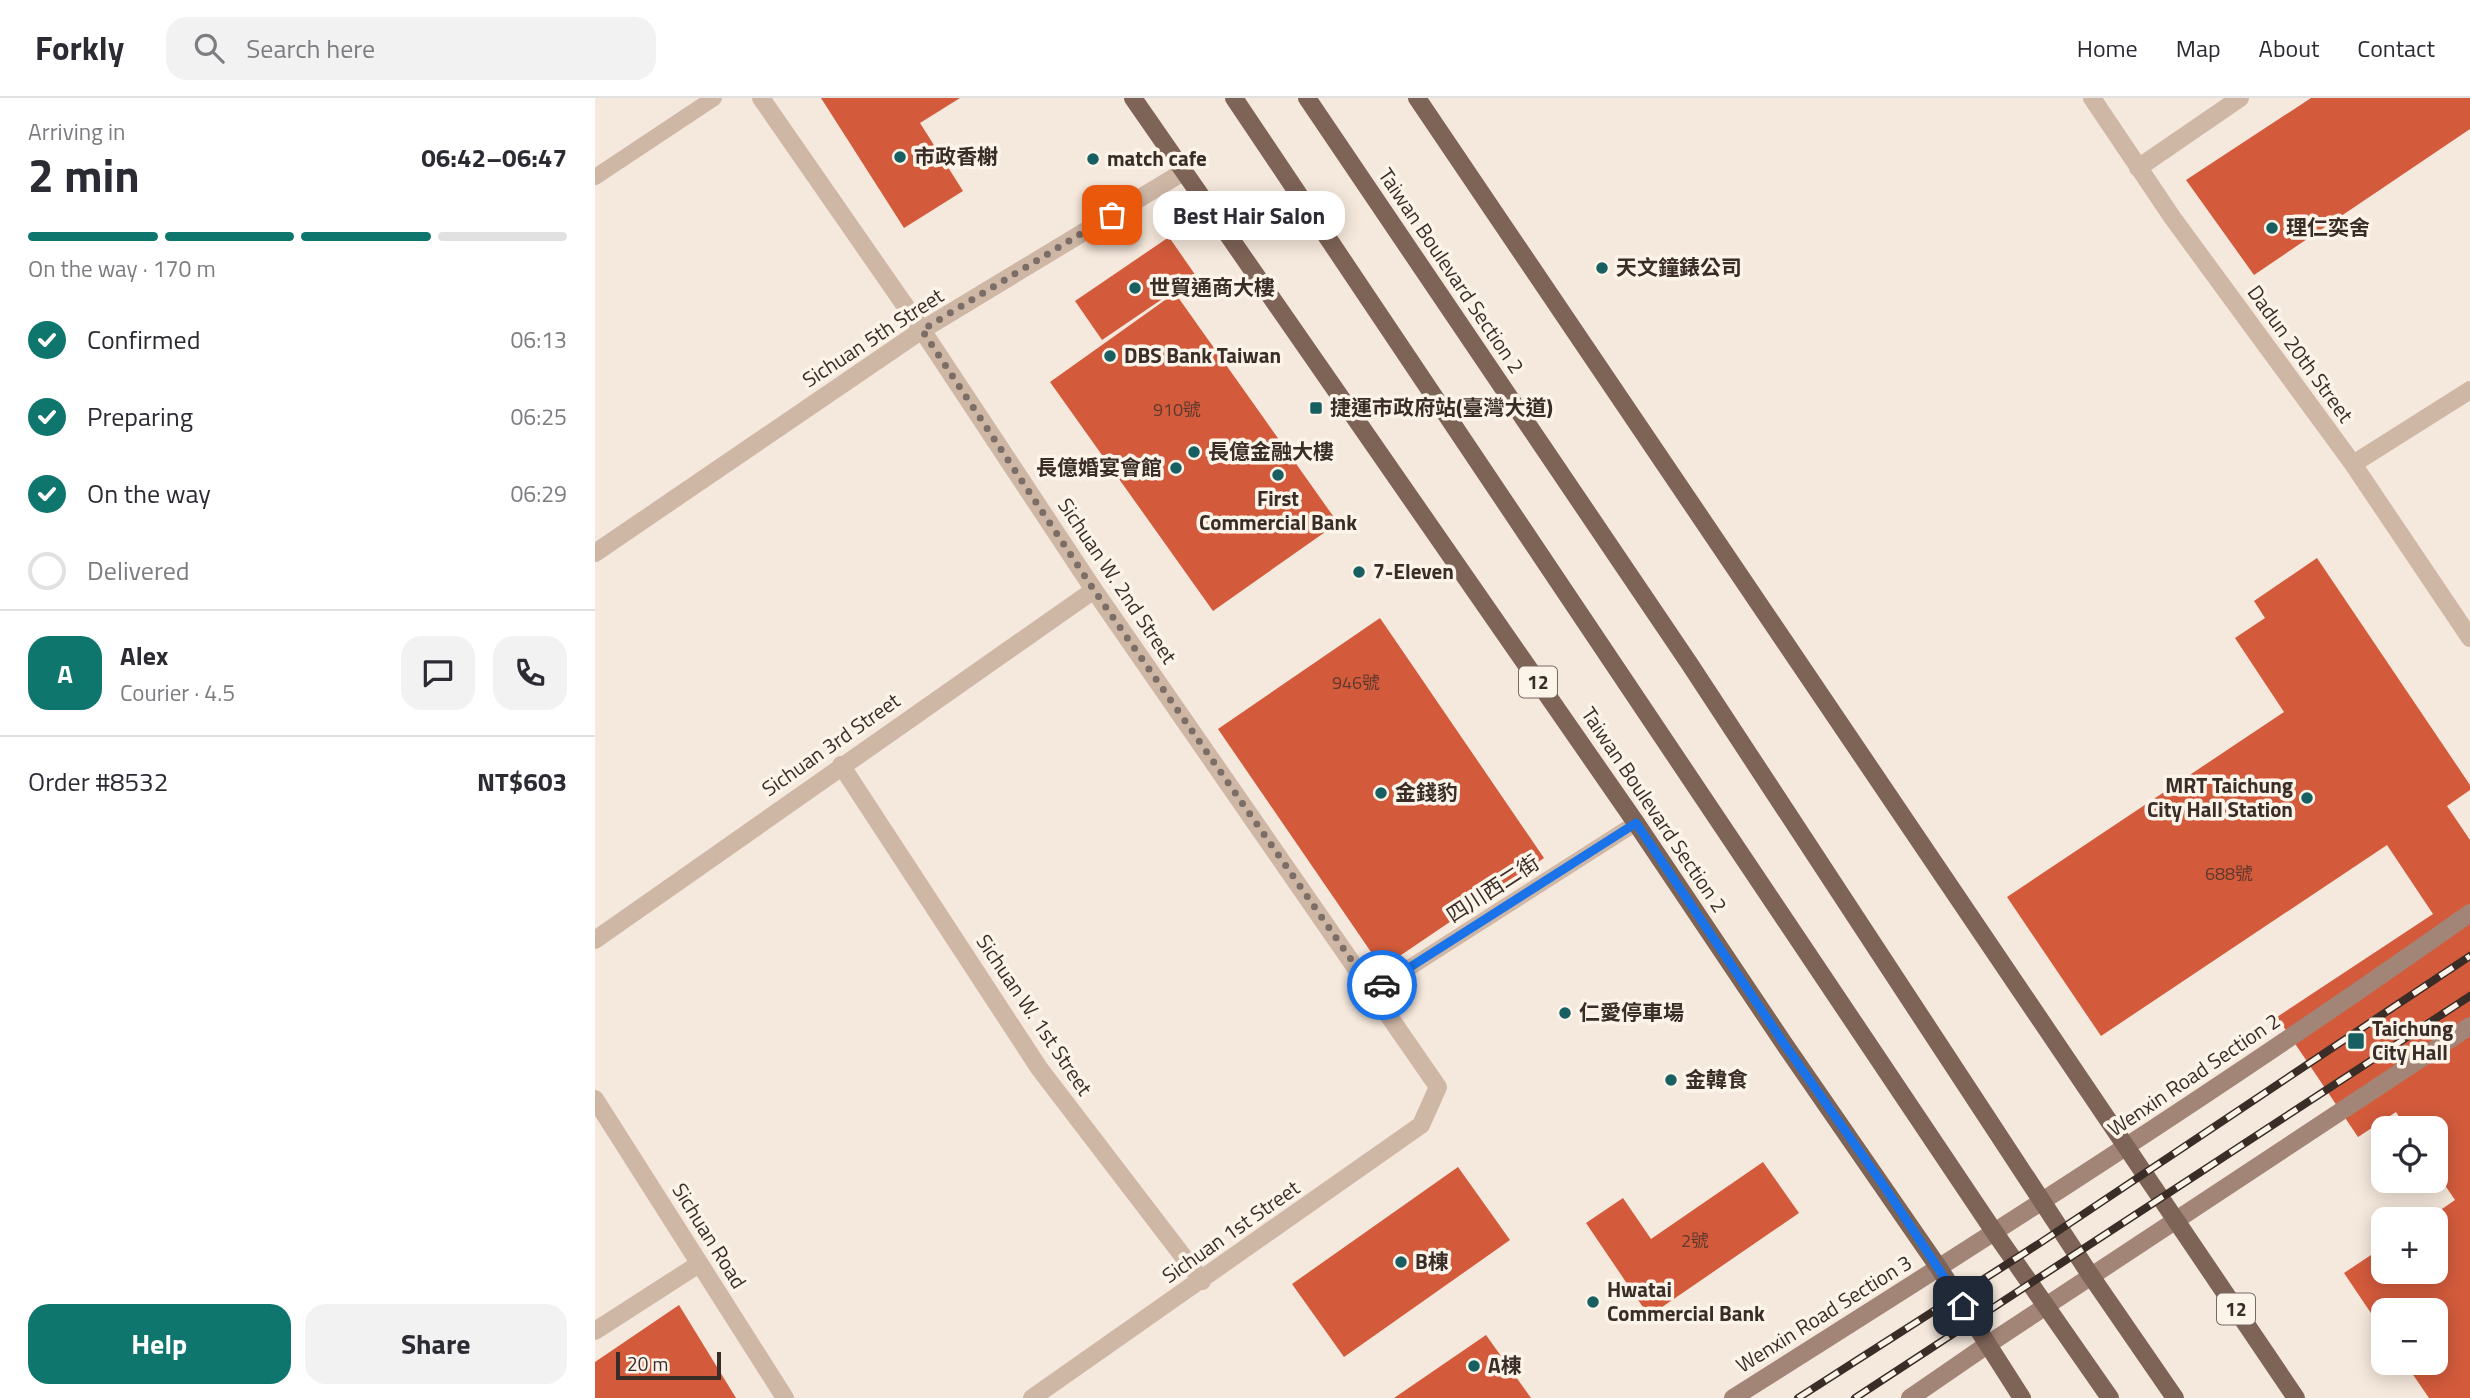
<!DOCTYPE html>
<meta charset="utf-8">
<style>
:root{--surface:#fff;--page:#f2f2f3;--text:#2b2b33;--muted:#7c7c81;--line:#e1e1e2;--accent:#0f766e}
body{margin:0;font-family:"Titillium Web","Noto Sans TC",sans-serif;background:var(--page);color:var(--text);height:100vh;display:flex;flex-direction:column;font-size:26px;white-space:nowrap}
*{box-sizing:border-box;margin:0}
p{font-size:23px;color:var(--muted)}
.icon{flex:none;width:38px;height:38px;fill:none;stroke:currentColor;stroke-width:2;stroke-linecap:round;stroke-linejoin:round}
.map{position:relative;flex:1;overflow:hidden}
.drawer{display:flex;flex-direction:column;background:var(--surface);width:595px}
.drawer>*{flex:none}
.tools{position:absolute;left:1776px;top:1018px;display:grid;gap:14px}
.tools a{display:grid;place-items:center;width:77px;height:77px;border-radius:14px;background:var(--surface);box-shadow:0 4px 18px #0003;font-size:35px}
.scale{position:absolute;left:21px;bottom:18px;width:105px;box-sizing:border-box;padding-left:7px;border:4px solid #3a2d28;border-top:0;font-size:19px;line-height:24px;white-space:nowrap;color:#3a2d28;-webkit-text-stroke:5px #fcf3e9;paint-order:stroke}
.pin{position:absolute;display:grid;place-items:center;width:60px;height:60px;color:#fff;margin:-30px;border-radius:14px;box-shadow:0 4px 10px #0006}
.courier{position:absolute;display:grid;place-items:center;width:70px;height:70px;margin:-35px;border:5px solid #1a73e8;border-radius:50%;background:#fff;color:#222;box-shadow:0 2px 9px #0007}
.bubble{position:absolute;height:49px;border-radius:21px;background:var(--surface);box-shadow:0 4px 18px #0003;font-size:23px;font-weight:700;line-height:49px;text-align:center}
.summary em{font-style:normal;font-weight:700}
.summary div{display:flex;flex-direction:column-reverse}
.summary{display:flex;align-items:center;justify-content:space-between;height:119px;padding:0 28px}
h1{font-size:46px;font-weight:700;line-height:52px}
.bar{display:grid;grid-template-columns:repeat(4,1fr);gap:10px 7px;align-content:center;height:84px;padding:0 28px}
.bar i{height:9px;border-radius:5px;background:var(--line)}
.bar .active{background:var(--accent)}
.bar p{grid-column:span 4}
.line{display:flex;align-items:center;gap:18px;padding:0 28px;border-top:2px solid var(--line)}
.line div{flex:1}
.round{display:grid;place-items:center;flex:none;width:74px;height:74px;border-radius:21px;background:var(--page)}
ol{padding:0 28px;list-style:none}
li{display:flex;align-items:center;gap:21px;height:77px}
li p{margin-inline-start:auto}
li .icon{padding:7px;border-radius:50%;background:var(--accent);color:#fff;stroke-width:4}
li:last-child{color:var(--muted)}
li i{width:38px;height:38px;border:4px solid var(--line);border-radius:50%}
.cta{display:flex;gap:14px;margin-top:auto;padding:14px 28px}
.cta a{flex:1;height:80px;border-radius:21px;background:var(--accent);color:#fff;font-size:28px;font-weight:700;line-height:80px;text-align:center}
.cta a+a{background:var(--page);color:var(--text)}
header{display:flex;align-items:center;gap:42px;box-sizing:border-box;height:98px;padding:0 35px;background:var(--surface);border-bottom:2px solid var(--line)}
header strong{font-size:33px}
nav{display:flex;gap:38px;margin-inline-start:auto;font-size:24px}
.search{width:490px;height:63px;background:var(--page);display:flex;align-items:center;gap:18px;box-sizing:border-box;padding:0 24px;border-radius:21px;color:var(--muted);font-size:26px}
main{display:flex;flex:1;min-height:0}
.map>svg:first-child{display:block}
</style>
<header>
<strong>Forkly</strong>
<div class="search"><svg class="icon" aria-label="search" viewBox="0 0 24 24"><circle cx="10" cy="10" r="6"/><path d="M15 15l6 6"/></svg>Search here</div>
<nav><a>Home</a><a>Map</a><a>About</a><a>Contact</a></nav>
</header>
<main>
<section class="drawer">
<div class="summary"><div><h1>2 min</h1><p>Arriving in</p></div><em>06:42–06:47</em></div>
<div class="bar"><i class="active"></i><i class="active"></i><i class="active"></i><i></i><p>On the way · 170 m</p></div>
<ol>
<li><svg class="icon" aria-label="check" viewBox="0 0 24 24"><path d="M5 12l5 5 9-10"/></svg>Confirmed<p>06:13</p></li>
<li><svg class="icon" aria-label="check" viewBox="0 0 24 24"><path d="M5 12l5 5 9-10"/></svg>Preparing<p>06:25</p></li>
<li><svg class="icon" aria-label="check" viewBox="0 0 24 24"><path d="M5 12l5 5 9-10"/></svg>On the way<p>06:29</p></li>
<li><i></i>Delivered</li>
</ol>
<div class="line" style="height:126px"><b class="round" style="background:var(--accent);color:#fff">A</b><div><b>Alex</b><p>Courier · 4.5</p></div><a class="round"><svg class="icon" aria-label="chat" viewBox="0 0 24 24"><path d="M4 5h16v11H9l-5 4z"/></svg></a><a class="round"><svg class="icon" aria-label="phone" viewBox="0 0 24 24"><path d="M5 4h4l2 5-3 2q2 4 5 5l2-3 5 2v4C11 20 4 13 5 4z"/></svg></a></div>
<div class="line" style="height:91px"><div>Order #8532</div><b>NT$603</b></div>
<div class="cta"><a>Help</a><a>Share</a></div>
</section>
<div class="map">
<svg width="1875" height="1300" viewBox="0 0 1875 1300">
<rect width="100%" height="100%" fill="#f5e8dc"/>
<path fill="#d35b3c" d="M226 0H365L325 25 368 93 309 130Z
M1716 0H1875V31L1659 177 1591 82Z
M574 139 601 178 507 242 480 203Z
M580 195 743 425 618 513 455 284Z
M1722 460 1875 687V692L1852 708 1875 742V1300H1834L1810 1265H1841V1213H1788V1233L1749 1175 1788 1149V1174H1841V1122H1831L1860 1102 1841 1074V1031H1812L1801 1014 1763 1039 1682 919 1838 816 1792 747 1506 938 1412 799 1689 614 1640 540 1670 520 1659 503Z
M785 520 949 760 787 870 623 631Z
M1168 1064 1204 1115 1054 1218 991 1125 1028 1100 1056 1141Z
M863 1069 915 1142 749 1259 697 1186Z
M84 1207 141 1300H0V1264Z
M891 1237 936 1300H799Z"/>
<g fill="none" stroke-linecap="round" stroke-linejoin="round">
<path stroke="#cfb7a6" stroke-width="16" d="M0 79 119 0
M778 893 1041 725"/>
<path stroke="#cfb7a6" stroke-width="18" d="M166 0 327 232 499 492 843 989 826 1027 437 1300
M1497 0 1577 119 1758 366 1875 540
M1543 70 1645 0
M1758 366 1875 292
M0 455 327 232 588 74
M246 667 444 970 607 1183
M0 842 499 492
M0 1001 190 1300
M0 1233 104 1166"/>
<path stroke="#a38577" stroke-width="18" d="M1138 1300C1387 1143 1635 985 1875 815
M1315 1300 1392 1247 1875 928"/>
<path stroke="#7e6357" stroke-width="18" d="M538 0 1041 725 1190 947 1344 1170 1427 1300
M639 0 1400 1135 1515 1300
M712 0 1094 565 1496 1178 1580 1300
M822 0 1701 1300"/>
<g stroke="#3a2d28" stroke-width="8">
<path id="rail" d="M1203 1300 1445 1145 1875 858
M1260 1300 1875 898"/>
</g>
<use href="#rail" stroke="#fcf3e9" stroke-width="5" stroke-dasharray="16" stroke-linecap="butt"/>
</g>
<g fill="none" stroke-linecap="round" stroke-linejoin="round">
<path stroke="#7b6e67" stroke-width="7" stroke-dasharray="0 12.6" d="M517 117 327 232 499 492 778 893 787 887"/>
<path stroke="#1a73e8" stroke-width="9" d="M787 887 1041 725 1190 947 1291 1091 1368 1208"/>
</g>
<g fill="#185f61" stroke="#fcf3e9" stroke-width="2.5">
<circle cx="305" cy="59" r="7"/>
<circle cx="498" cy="61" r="7"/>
<circle cx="1677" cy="130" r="7"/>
<circle cx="1007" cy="170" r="7"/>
<circle cx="540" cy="190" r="7"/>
<circle cx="515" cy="258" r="7"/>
<rect x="714" y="303" width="14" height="14" rx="3.5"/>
<circle cx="599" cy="354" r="7"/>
<circle cx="581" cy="370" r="7"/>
<circle cx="683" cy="377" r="7"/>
<circle cx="764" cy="474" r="7"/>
<circle cx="786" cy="695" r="7"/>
<circle cx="1712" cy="700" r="7"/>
<circle cx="970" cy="915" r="7"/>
<rect x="1752" y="934" width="18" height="18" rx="3.5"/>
<circle cx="1076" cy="982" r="7"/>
<circle cx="806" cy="1164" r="7"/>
<circle cx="998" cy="1204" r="7"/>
<circle cx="879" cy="1268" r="7"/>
</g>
<g text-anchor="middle" stroke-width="7" stroke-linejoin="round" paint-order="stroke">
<g font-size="18" fill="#60382d">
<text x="582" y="318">910號</text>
<text x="761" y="591">946號</text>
<text x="1634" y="782">688號</text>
<text x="1100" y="1149">2號</text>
</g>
<g fill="#fcf3e9" stroke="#746862" stroke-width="2">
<rect x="924" y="568.5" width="38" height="31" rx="5"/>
<rect x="1622" y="1195.5" width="38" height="31" rx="5"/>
</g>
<g font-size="19" font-weight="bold" fill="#3a2d28">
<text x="943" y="591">12</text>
<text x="1641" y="1218">12</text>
</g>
<g font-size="21" font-weight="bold" fill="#3a2d28" stroke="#fcf3e9" text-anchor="start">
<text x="319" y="66">市政香榭</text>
<text x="512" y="68">match cafe</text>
<text x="1691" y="137">理仁奕舍</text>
<text x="1021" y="177">天文鐘錶公司</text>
<text x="554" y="197">世貿通商大樓</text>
<text x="529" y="265">DBS Bank Taiwan</text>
<text x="735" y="317">捷運市政府站(臺灣大道)</text>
<text x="613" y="361">長億金融大樓</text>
<text x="567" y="377" text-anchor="end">長億婚宴會館</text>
<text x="683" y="408" text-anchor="middle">First<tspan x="683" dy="24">Commercial Bank</tspan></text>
<text x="778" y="481">7-Eleven</text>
<text x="1698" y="695" text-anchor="end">MRT Taichung<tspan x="1698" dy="24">City Hall Station</tspan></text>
<text x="800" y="702">金錢豹</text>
<text x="984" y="922">仁愛停車場</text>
<text x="1777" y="938">Taichung<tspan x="1777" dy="24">City Hall</tspan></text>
<text x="1090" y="989">金韓食</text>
<text x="820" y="1171">B棟</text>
<text x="1012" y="1199">Hwatai<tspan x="1012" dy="24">Commercial Bank</tspan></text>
<text x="893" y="1275">A棟</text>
</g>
<g font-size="21" fill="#3a2d28" stroke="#fcf3e9">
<text transform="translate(856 173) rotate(56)" y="7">Taiwan Boulevard Section 2</text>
<text transform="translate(278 240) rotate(-33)" y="7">Sichuan 5th Street</text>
<text transform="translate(1705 256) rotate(54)" y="7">Dadun 20th Street</text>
<text transform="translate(522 483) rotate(56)" y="7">Sichuan W. 2nd Street</text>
<text transform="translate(236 647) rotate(-35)" y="7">Sichuan 3rd Street</text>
<text transform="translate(1059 712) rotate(56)" y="7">Taiwan Boulevard Section 2</text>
<text transform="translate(898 791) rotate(-33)" y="7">四川西二街</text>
<text transform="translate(439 917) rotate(56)" y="7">Sichuan W. 1st Street</text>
<text transform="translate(1599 977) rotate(-34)" y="7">Wenxin Road Section 2</text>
<text transform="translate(636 1134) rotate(-35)" y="7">Sichuan 1st Street</text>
<text transform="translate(114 1138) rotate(58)" y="7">Sichuan Road</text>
<text transform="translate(1229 1216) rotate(-32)" y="7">Wenxin Road Section 3</text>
</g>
</g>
</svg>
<div class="tools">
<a><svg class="icon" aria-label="locate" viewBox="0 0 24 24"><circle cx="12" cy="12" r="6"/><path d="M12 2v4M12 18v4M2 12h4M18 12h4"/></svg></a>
<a>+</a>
<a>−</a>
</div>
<div class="scale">20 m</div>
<div class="pin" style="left:517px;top:117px;background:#ea580c"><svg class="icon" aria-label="bag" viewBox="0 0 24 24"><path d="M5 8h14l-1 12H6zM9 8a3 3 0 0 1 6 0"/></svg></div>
<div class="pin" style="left:1368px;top:1208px;background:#1f2937"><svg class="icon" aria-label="home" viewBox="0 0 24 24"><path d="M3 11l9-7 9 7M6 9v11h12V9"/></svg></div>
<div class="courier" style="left:787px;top:887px"><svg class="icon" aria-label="car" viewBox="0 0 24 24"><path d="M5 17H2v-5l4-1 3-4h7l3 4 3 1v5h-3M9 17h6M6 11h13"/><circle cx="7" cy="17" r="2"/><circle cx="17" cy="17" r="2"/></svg></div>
<div class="bubble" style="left:558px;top:93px;width:192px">Best Hair Salon</div>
</div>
</main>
